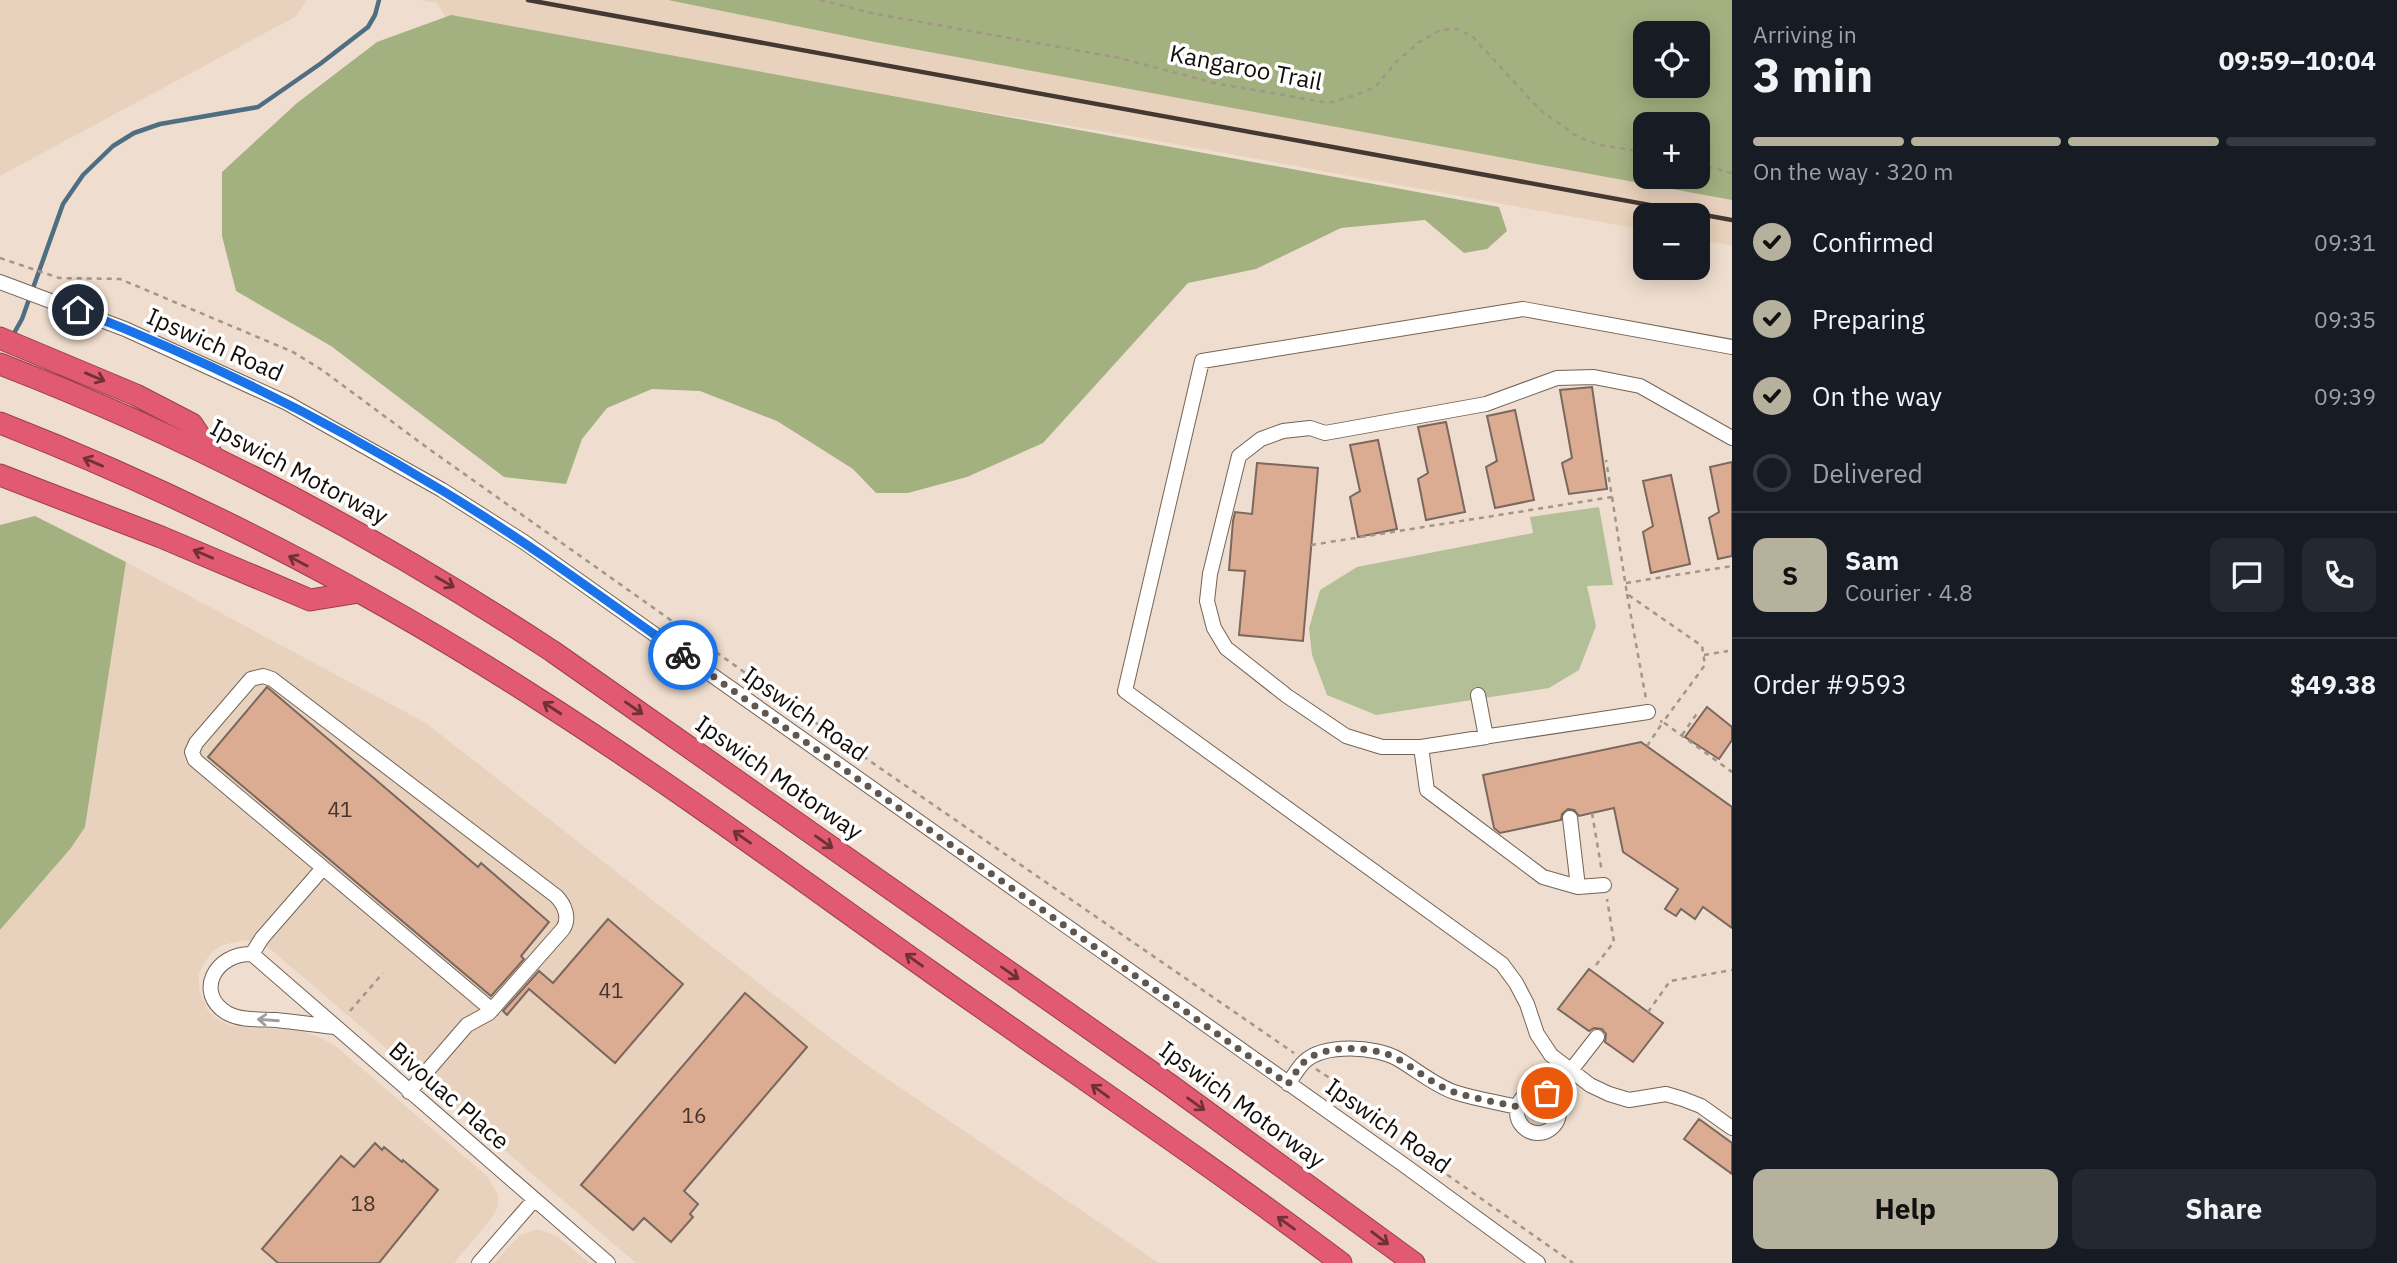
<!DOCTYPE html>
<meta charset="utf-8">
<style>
:root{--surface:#171b24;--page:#242831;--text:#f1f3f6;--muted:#9ea1a6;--line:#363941;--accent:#b6b19c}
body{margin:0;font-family:"IBM Plex Sans",sans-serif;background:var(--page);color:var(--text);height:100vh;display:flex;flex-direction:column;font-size:26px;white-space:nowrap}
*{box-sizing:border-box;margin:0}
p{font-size:23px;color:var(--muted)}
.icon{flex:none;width:38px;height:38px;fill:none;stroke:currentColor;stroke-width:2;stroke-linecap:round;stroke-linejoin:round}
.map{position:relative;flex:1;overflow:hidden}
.sheet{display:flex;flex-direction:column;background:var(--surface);width:665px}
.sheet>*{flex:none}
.buttons{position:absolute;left:1633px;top:21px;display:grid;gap:14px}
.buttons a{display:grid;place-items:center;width:77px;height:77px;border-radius:14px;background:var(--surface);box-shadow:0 4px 18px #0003;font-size:35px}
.pin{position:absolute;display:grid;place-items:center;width:60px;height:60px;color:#fff;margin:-30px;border:4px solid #fff;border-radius:50%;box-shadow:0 2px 7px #0007}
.courier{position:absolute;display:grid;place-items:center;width:70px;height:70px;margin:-35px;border:5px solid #1a73e8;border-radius:50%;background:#fff;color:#222;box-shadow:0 2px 9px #0007}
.head em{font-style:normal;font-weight:700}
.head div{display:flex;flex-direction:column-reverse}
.head{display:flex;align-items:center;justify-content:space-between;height:119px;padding:0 21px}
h1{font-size:46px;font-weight:700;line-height:52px}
.bar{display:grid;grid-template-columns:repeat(4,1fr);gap:10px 7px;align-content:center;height:84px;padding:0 21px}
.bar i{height:9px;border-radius:5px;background:var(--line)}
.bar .selected{background:var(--accent)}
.bar p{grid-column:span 4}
.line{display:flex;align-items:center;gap:18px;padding:0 21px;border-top:2px solid var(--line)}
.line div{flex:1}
.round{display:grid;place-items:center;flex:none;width:74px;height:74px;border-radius:14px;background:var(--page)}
ol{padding:0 21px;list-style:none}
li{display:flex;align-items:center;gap:21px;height:77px}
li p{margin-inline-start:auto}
li .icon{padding:7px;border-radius:50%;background:var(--accent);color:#111;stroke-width:4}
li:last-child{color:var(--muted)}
li i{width:38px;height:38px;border:4px solid var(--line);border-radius:50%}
.action{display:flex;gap:14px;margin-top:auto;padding:14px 21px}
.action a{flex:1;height:80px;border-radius:14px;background:var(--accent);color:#111;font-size:28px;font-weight:700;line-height:80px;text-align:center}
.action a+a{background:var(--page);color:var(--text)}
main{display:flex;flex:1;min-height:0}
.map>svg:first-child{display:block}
</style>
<main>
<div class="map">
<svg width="1732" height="1263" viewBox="0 0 1732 1263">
<rect width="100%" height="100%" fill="#efdecf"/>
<path fill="#e9d2bd" d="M0 0H307L295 17 0 176Z
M420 0H767L1645 177 1732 185V246L1698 239V215H1645V230L1136 137 449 23 437 3Z
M126 562 426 723 747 974 861 1061 1159 1263H636L269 948 258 942 246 940 222 945 211 953 203 965 199 974V989L208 1011 217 1019 232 1026 303 1031 323 1039 338 1048 488 1177 498 1195V1206L492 1218 454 1263H0V930L71 848 85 827Z
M538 1229 557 1236 589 1263H494L520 1235Z"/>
<path fill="#b3c097" d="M1599 507 1613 585 1587 586 1596 626 1579 670 1549 688 1376 715 1327 695 1312 655 1309 628 1320 590 1357 567 1533 533 1530 517Z"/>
<path fill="#a3b181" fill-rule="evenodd" d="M668 0H1732V200L875 42ZM1645 33H1698V86H1645ZM1645 124H1698V177H1645Z
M451 15 1499 207 1507 231 1487 249 1464 253 1425 220 1341 228 1256 269 1188 283 1043 443 967 477 908 493H876L853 469 777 421 700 391 652 389 607 408 582 439 566 484 504 477 331 346 236 291 222 236V172L297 103 377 42Z
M35 516 126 562 85 827 71 848 0 930V525Z"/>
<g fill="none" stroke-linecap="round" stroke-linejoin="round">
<path stroke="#506e82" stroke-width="4.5" d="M13 335 22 319 63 204 83 175 113 146 134 133 160 124 258 107 320 64 368 27 375 15 379 0"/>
</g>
<path fill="#dbab92" stroke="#7a685f" stroke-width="2" d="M1592 387 1607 489 1569 494 1562 463 1572 458 1560 390Z
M1515 410 1534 500 1495 508 1486 467 1497 461 1487 416Z
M1446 422 1465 512 1426 520 1418 479 1428 473 1418 427Z
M1378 440 1397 529 1358 537 1350 497 1360 491 1350 445Z
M1732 462V556L1718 559 1709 518 1719 512 1710 467Z
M1257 463 1318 468 1303 641 1239 635 1245 571 1229 570 1233 521 1235 512 1252 514Z
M1671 475 1690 564 1651 573 1643 532 1653 526 1643 481Z
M267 687 478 867 481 863 549 922 521 956 524 959 491 996 208 757Z
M1707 707 1732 727V740L1719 759 1685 737Z
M1641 742 1732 807V928L1703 907 1695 919 1681 909 1676 916 1665 909 1678 889 1623 852 1614 808 1579 816 1574 810 1568 809 1562 814 1561 820 1500 833 1494 828 1483 775Z
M608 919 683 984 615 1063 529 989 507 1015 503 1011 539 971 553 983Z
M1589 969 1663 1023 1633 1062 1605 1042 1606 1034 1602 1029 1594 1028 1589 1031 1558 1009Z
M745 993 807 1047 684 1191 698 1204 690 1214 693 1217 671 1242 644 1218 633 1230 581 1185Z
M1699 1119 1732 1143V1174L1684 1139Z
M375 1143 382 1150 384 1147 402 1162 403 1160 438 1190 379 1263H278L262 1249 341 1156 354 1167Z"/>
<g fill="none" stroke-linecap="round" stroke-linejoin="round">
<g stroke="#736457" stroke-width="16">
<path id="minor" d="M0 282 125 329 287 403 442 490 524 542 1404 1165 1538 1263
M1732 347 1523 309 1202 361 1125 691 1502 964 1516 983 1527 1004 1537 1034 1551 1055 1590 1085 1609 1094 1629 1100 1666 1094 1683 1099 1701 1106 1732 1128
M1478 695 1486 737 1421 747H1382L1346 736 1287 696 1226 648 1214 628 1207 601 1210 574 1239 456 1261 439 1283 431 1310 428 1325 433 1486 404 1557 378 1594 377 1640 386 1732 438
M1483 737 1648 712
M1421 747 1427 790 1543 877 1578 887 1604 885
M1570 818 1578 887
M252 954 262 938 323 868
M335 1027C316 1025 296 1022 276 1020 261 1019 241 1021 227 1013 194 993 215 953 252 954L608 1263
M1288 1084C1293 1077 1298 1068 1304 1062 1324 1043 1376 1046 1398 1059 1417 1070 1434 1085 1454 1092 1475 1099 1497 1102 1518 1107
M1517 1112a21 21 0 1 1 42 0a21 21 0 1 1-42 0Z
M409 1092 467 1025 489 1013 563 929C570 918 565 905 556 896L272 679 263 676 251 679 196 743 192 752 195 760 492 1010
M1551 1096 1597 1037
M479 1263 534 1200"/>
</g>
<g stroke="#993f4d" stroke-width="23">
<path id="highway" d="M0 338 136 395 192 424 213 456
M0 364C195 439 378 537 552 651L1170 1085 1414 1263
M0 423C187 496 369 590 538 699 673 785 801 880 931 972 1068 1069 1207 1162 1341 1263
M0 475 161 537 310 600 359 592"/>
</g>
<path stroke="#a29589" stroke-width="2.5" stroke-dasharray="5 5" stroke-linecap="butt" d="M820 0 876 14 1120 58 1214 83 1329 103 1356 95 1375 87 1395 63 1419 42 1440 30 1457 29 1472 36 1540 110 1578 137 1600 145 1645 152
M1698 164 1732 173
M0 258 59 278 120 279 293 352 322 370 429 449 877 766 1294 1053
M1612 497 1627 594 1702 646 1705 665 1663 722 1660 721
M1311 545 1612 497 1606 460
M1626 583 1732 566
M1627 594 1646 699
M1704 655 1728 651
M1682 735 1698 712
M1647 746 1663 722 1732 772
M1592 813 1602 872
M1596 965 1614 942 1607 899
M350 1011 383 973
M1648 1012 1670 981 1732 970
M1316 1069 1331 1079 1352 1108 1573 1263"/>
<use href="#minor" stroke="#fff" stroke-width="14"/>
<use href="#highway" stroke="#e15a72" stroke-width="21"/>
<path stroke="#423932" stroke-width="4.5" d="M528 0 1732 220"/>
</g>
<defs><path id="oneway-shaft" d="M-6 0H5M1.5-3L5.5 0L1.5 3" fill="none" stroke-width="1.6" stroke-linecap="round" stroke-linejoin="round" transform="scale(1.75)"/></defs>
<g stroke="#703038">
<use href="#oneway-shaft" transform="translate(95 377) rotate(23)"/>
<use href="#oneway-shaft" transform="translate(93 462) rotate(-157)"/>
<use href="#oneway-shaft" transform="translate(203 554) rotate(-157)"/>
<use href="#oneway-shaft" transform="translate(298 561) rotate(-152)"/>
<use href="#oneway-shaft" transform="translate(445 582) rotate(30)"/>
<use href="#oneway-shaft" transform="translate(552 708) rotate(-147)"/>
<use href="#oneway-shaft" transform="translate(634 708) rotate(35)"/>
<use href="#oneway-shaft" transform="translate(742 837) rotate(-145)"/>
<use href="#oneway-shaft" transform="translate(824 842) rotate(35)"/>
<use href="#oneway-shaft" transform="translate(914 960) rotate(-144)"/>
<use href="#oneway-shaft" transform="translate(1010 973) rotate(35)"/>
<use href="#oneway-shaft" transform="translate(1100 1091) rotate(-144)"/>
<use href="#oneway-shaft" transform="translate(1196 1104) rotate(36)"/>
<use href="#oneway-shaft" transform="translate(1286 1223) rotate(-144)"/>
<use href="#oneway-shaft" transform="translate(1380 1238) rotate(37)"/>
</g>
<use stroke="#a19e9c" href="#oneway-shaft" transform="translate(268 1020) rotate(-176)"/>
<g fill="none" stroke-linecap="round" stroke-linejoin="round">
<path stroke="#60564e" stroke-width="7" stroke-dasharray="0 12.6" d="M683 655 1288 1084C1293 1077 1298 1068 1304 1062 1324 1043 1376 1046 1398 1059 1417 1070 1434 1085 1454 1092 1475 1099 1497 1102 1518 1107 1524 1094 1533 1089 1547 1093"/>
<path stroke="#1a73e8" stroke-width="9" d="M78 310C204 359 327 420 443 491 526 541 604 599 683 655"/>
</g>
<g text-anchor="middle" stroke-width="7" stroke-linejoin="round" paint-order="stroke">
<g font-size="21" fill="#45342a">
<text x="340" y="817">41</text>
<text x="611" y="998">41</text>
<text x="694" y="1123">16</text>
<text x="363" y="1211">18</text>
</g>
<g font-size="24" fill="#130d08" stroke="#fff">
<text transform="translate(1246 68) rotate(11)" y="8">Kangaroo Trail</text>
<text transform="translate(215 345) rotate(24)" y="8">Ipswich Road</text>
<text transform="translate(299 472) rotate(28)" y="8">Ipswich Motorway</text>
<text transform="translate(805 714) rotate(35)" y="8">Ipswich Road</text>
<text transform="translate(779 778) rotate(35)" y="8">Ipswich Motorway</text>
<text transform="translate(449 1096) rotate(41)" y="8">Bivouac Place</text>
<text transform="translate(1242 1105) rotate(36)" y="8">Ipswich Motorway</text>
<text transform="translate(1388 1126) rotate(35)" y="8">Ipswich Road</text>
</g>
</g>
</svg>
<div class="buttons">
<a><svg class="icon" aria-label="locate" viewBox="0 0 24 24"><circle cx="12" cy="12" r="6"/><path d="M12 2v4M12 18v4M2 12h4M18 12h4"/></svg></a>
<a>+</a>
<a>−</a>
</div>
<div class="pin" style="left:1547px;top:1093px;background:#ea580c"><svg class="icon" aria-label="bag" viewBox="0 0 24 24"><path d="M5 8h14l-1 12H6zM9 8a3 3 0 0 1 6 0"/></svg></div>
<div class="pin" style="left:78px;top:310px;background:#1f2937"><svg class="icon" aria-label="home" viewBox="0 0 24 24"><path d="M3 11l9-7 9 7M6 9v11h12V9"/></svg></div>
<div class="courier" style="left:683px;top:655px"><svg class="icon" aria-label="bike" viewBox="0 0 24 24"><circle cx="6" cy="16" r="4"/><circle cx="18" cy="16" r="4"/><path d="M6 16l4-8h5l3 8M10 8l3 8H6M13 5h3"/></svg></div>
</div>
<section class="sheet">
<div class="head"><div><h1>3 min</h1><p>Arriving in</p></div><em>09:59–10:04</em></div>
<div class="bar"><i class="selected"></i><i class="selected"></i><i class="selected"></i><i></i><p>On the way · 320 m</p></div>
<ol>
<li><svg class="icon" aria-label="check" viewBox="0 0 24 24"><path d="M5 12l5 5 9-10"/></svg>Confirmed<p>09:31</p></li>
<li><svg class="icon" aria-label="check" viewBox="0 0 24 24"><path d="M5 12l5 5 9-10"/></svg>Preparing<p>09:35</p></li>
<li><svg class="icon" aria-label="check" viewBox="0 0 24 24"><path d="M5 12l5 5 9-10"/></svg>On the way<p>09:39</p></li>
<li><i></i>Delivered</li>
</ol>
<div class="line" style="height:126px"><b class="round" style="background:var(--accent);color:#111">S</b><div><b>Sam</b><p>Courier · 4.8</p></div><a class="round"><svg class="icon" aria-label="chat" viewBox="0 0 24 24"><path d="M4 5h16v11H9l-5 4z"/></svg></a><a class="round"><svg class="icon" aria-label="phone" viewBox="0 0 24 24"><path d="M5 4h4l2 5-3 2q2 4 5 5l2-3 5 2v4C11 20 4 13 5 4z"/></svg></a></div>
<div class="line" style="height:91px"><div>Order #9593</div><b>$49.38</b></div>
<div class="action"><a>Help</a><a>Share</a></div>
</section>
</main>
